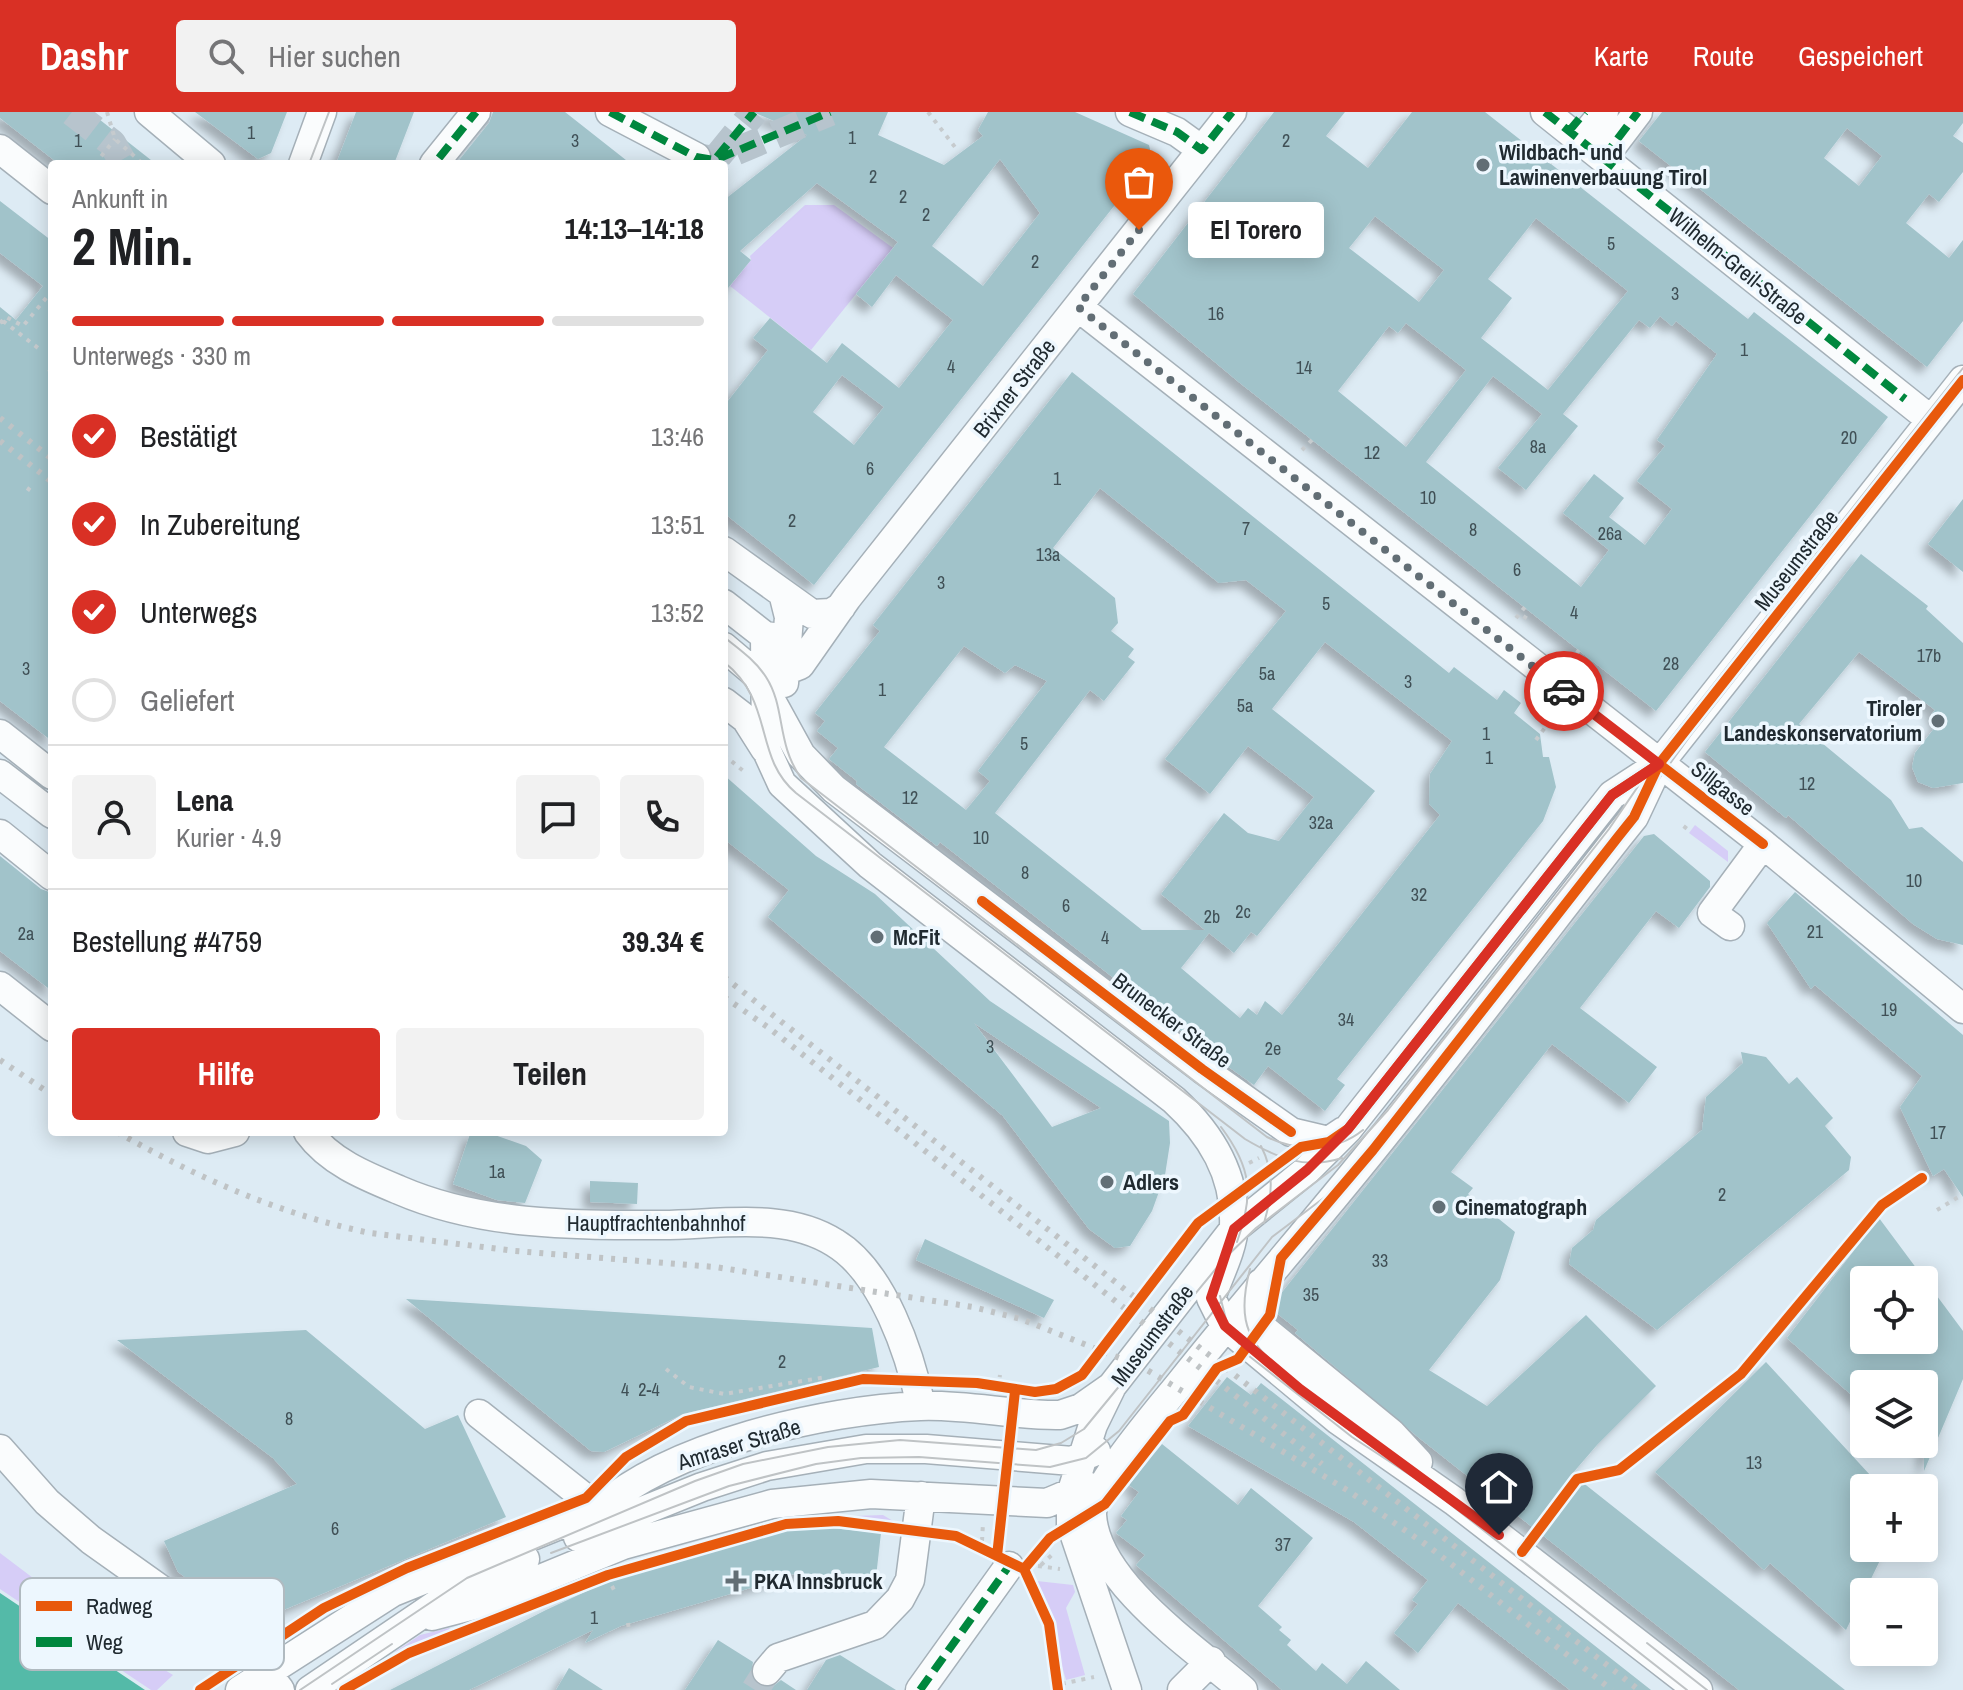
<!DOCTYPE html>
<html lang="de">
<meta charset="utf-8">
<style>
:root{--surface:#fff;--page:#f2f2f2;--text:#202124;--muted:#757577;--line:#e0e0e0;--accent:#d93025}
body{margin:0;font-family:"Archivo Narrow",sans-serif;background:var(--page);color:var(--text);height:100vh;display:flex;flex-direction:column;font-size:30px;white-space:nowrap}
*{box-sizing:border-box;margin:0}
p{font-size:26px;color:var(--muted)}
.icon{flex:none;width:44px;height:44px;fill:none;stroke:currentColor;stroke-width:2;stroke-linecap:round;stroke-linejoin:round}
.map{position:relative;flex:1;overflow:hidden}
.sheet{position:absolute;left:48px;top:48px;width:680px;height:976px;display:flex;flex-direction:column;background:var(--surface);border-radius:8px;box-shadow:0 4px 20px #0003}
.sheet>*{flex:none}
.controls{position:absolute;left:1850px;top:1154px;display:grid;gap:16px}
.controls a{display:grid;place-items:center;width:88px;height:88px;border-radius:8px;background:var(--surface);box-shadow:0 4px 20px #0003;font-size:40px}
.pin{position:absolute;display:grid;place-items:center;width:68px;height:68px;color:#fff;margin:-82px -34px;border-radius:50% 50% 50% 0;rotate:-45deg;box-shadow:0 0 8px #0007}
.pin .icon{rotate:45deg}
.courier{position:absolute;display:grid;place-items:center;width:80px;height:80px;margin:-40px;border:6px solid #d93025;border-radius:50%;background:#fff;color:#222;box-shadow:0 2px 10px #0007}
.bubble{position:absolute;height:56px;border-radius:8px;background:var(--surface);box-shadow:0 4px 20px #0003;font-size:26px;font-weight:700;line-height:56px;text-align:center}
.head em{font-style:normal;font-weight:700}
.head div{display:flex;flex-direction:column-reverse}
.head{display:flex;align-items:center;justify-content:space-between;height:136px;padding:0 24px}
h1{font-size:52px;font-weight:700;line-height:60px}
.bar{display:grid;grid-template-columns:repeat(4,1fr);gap:12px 8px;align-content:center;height:96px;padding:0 24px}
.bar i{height:10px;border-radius:6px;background:var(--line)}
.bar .selected{background:var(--accent)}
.bar p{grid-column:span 4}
.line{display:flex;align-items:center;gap:20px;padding:0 24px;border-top:2px solid var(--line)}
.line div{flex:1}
.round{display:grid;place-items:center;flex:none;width:84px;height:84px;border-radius:8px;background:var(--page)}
ol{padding:0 24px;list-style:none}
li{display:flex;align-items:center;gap:24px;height:88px}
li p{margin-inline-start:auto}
li .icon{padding:8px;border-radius:50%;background:var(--accent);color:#fff;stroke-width:4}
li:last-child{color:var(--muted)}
li i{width:44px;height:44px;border:4px solid var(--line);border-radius:50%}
.primary-button{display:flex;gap:16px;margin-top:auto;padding:16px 24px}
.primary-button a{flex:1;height:92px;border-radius:8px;background:var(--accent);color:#fff;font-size:32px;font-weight:700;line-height:92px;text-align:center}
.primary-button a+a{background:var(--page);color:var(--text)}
header{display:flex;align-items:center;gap:48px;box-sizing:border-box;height:112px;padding:0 40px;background:var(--accent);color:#fff}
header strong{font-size:38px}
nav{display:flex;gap:44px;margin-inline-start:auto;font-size:28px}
.search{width:560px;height:72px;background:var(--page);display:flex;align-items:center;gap:20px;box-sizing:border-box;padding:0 28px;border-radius:8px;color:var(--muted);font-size:30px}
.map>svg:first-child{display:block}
</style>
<header>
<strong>Dashr</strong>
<div class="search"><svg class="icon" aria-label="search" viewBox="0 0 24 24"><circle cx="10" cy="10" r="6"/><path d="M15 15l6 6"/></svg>Hier suchen</div>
<nav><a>Karte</a><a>Route</a><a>Gespeichert</a></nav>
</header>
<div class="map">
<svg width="1963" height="1578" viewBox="0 0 1963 1578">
<defs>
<filter id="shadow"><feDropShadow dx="-7" dy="7" stdDeviation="4" flood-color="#0004"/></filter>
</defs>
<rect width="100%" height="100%" fill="#ddebf4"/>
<path fill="#d6cdf7" d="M805 93H834L893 136 811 238 730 174 751 148 750 144Z
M1695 713 1728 739V750L1689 721Z
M883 1403 898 1412 854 1407V1404Z
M0 1441 111 1525 173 1563 157 1578H151L0 1477Z
M1037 1469 1073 1473 1075 1480 1066 1496 1085 1563 1066 1568Z
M449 1516 451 1519 396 1543 395 1540 420 1523Z"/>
<path fill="#54baa8" d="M0 1481 145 1578H0Z"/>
<path fill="#a1c3ca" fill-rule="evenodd" filter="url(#shadow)" d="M0 0H90L156 52H59L0 6Z
M195 0H287L271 41 258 47Z
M356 0H414L394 52H336Z
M493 0H565L631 52H456L489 11Z
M753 0H888L878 23 944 53 983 24 978 18 988 0H1075L1149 33 1152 46 814 473 724 401V294L768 238 753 226 770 206 827 251 842 231 899 276 953 208 896 163 872 195 856 182 898 130 817 71 740 139 751 148 724 181V88L807 23ZM1000 47 1040 101 983 174 932 134ZM842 263 884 295 854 333 813 300Z
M1274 0H1345L1326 24 1368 56 1412 0H1485L1748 207 1754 200 1888 305 1656 599 1240 271 1133 182ZM1375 104 1444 158 1419 190 1349 136ZM1536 106 1628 179 1548 278 1481 226 1512 186 1488 167ZM1660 204 1672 214 1676 209 1717 242 1657 328 1665 334 1637 369 1672 397 1645 433 1609 405 1624 386 1594 362 1563 401 1609 438 1581 475 1426 350 1493 264 1542 302 1498 356 1526 378 1578 314 1563 302 1639 208 1650 216ZM1406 211 1466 258 1406 335 1338 279 1389 214 1398 221Z
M1662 0H1963V11L1953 24 1963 31V60L1939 90 1929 82 1906 111 1949 146 1963 128V209L1927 255 1639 29ZM1847 16 1882 44 1859 74 1824 46Z
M0 89 52 129V629L0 589V195L16 208 43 174 0 141Z
M1072 260 1449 561 1454 555 1497 588 1504 578 1521 591 1514 601 1540 622 1543 645H1549L1556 675 1543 709 1337 967 1345 973 1325 999 1268 954 1254 973 1212 943 940 730 937 734 856 672 857 669 829 647 838 636 817 619 825 609 815 601 880 519 873 513ZM1100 376 1219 471 1246 468 1286 499 1165 647 1210 682 1248 634 1314 685 1279 729 1248 721 1224 701 1161 782 1205 818H1142L995 701 1090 578 1104 589 1135 550 1128 545 1134 537 1111 519 1118 511 1115 486 1053 436ZM1325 530 1452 629 1430 662 1429 692 1440 703 1282 903 1265 889 1257 903 1248 896 1240 906 1181 856 1209 821 1234 841 1251 820 1257 824 1375 679 1272 597ZM964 534 1005 561 1015 553 1047 569 978 659 990 669 966 698 884 635Z
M1963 387V460L1928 432Z
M1861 442 1928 494 1926 497 1963 531V671L1933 676 1918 670 1912 655 1915 641 1939 610 1931 603 1935 598 1859 540 1799 612 1891 688 1909 717 1922 715 1963 750V833L1937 827 1913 812 1788 703 1786 706 1705 640Z
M724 663 816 744 875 782 990 889 1169 1009 1170 1031 1165 1063 1152 1099 1130 1134 1115 1136 1089 1117 1003 1004 768 805 789 778 724 727ZM974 911 1101 996 1052 1015Z
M1654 722 1710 769V775L1679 816 1656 799 1580 896 1657 955 1629 991 1552 932 1451 1060 1473 1076 1468 1082 1515 1120 1500 1168 1429 1258 1487 1294 1586 1203 1656 1274 1597 1333 1572 1362 1845 1578H1739L1418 1325 1295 1221 1298 1218 1274 1199 1272 1193 1644 724Z
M0 744 41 777 52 781V879L0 839Z
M1795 780 1963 923V1085L1944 1057 1933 1064 1900 995 1922 964 1815 873 1811 877 1767 811Z
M1741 940 1766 945 1789 972 1797 965 1833 1006 1825 1014 1851 1045 1849 1058 1657 1218 1569 1152 1572 1136 1593 1118 1596 1108 1702 1018 1706 985 1743 951Z
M489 1021 526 1034 542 1048 525 1091 497 1088 453 1072 470 1022Z
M590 1069 638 1071 637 1092 590 1090Z
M1879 1106 1963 1219V1267L1924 1359V1272H1864V1294L1787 1226ZM1864 1168H1924V1228H1864Z
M925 1127 1054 1188 1044 1206 916 1148Z
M406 1187 872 1216 879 1255 683 1302 604 1340 591 1339Z
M306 1218 425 1317 458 1303 506 1405 250 1512 178 1460 164 1429 297 1372 273 1346 117 1228Z
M1766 1250 1882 1376H1864V1436H1886L1846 1518 1770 1451 1764 1458 1655 1360Z
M1227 1265 1251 1283 1261 1271 1651 1578H1570L1458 1491 1418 1541 1394 1521 1418 1492 1412 1488 1428 1468 1354 1410 1188 1314Z
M1162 1332 1238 1393 1251 1376 1313 1426 1258 1494 1282 1515 1279 1518 1291 1528 1287 1533 1316 1559 1322 1551 1347 1572 1366 1549 1400 1578H1282L1136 1453 1145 1443 1116 1421 1127 1408 1121 1404 1139 1380 1129 1373Z
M821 1415 881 1421 876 1465 784 1462 781 1467 621 1514 585 1531 593 1518 469 1578H390L546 1498 626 1461 765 1420Z
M718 1528 753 1550 751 1564 757 1572 772 1575 781 1568 796 1578H685Z
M840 1543 896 1578H807L826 1548Z
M569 1556 603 1578H556Z"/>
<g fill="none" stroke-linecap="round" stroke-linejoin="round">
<path stroke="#b7c4cd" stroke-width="28" stroke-dasharray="28 14" stroke-linecap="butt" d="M72 0 112 31 124 52
M718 44 754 0
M696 45 715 48 830 0
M755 1578 767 1559"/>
<g stroke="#a5b0b8" stroke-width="31">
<path id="minor" d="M149 0 211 52
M610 0 696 45 692 52
M1130 0 1177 20 1202 38
M1545 0 1931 308
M1581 28 1604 0
M0 37 52 78
M1603 46 1638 0
M303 52 322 0
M434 52 476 0
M1078 195 1763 732 1963 897
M724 439 812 502 831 501 841 495
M784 485 789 505 784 571
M724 492 765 524 781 526
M765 524 766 637 782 672 870 753 1174 988C1211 1022 1236 1062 1234 1114 1233 1137 1218 1165 1211 1186L1225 1214 1338 1308 1454 1389 1698 1578
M724 535 757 563 801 643 834 677 1202 957 1291 1020 1329 1029 1344 1019
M751 553 777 562 800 553 847 486 1232 0
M724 590 746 607 765 637
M0 622 52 663
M0 662 52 702
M0 722 52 764
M1730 814 1712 801 1763 732
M0 874 52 915
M187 1020 208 1027 235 1020
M308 1020C330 1050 365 1064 399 1078 482 1114 573 1113 662 1113 719 1113 785 1099 835 1131 883 1160 910 1242 921 1294
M1261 1171 1254 1191 1261 1215 1391 1321 1418 1350
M479 1302 599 1397
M0 1337 47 1390 91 1428 253 1543 280 1578
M578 1425 702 1375 767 1354 866 1337H926L1072 1349 1096 1339
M432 1504 482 1491 623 1433 772 1392 871 1382 1047 1391 1087 1374
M767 1559 778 1546 875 1513 900 1487 910 1468 921 1384
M240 1578 393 1480 599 1397C672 1333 824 1298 920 1294 967 1292 1014 1304 1060 1303L1081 1296 1111 1275
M310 1578 465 1473 525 1447
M920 1578 1009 1454
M1127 1578 1071 1412V1382L1093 1313 1112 1274 1234 1117 1307 1058 1348 1017 1612 683 1658 653
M1182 1578 1211 1549
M1243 1578C1196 1537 1096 1471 1092 1403 1091 1375 1163 1293 1182 1269 1244 1191 1309 1117 1371 1040 1455 936 1536 830 1618 725L1634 705 1659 652 1963 268"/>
</g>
<path stroke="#c6cbce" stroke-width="4" stroke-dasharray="4 6" stroke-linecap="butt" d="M107 0 115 27 143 52
M928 0 958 39
M1550 51 1557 43
M95 52 115 27
M3 209 42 239
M0 211 6 205 23 214 52 179
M49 260 52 255
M1302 338 1312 328
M27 376 34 381
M1516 506 1525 495
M1524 507 1529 499
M1571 549 1579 538
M1536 628 1552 606
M724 643 747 662
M1684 717 1690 709
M1249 1051 1259 1046
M1937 1098 1960 1084
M666 1257 689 1275 724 1282 826 1265
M998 1275 1000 1263
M1536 1421 1577 1367 1619 1358 1741 1262 1882 1093 1922 1066
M982 1429 983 1411
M981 1440V1443
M1041 1453 1054 1441
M1038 1454 1060 1457
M612 1474 614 1478
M628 1511 629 1518
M1052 1574 1094 1565"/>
<use href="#minor" stroke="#fafcfd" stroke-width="28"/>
<path stroke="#bfc3c5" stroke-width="2" d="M309 52 329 0
M724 525C739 537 755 548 766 565 786 596 776 631 801 666L1267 1025C1297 1040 1336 1040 1363 1018
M724 550C775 590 753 645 796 681L1245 1027C1277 1046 1305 1058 1342 1046
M1618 723 1690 624 1963 278
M1221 1015C1252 1056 1254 1083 1237 1130
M1261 1034C1275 1061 1272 1084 1264 1111
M1250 1157C1240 1195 1241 1224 1273 1250
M1220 1184 1229 1219 1249 1244 1352 1325 1427 1374 1687 1578
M551 1441 729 1374 816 1352 861 1346 919 1345 1050 1355 1086 1346 1119 1319 1272 1125 1337 1076 1403 997
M1647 1531 1707 1578
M332 1572 392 1532
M300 1578 467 1466 695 1369 743 1352 828 1335 900 1328 1036 1338 1061 1331 1084 1317 1223 1148 1256 1116 1338 1053 1388 998 1609 717 1671 626 1963 256"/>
<path stroke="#bfc3c5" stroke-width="6" stroke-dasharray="4 8" stroke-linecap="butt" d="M0 306 52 347
M0 329 52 370
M724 865 1639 1578
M724 885 769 916 1322 1352
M0 948 52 983
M117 1020C198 1066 279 1102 370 1121L515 1139 715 1155 973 1195 1021 1207 1142 1255 1347 1378 1432 1437
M1423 1430 1612 1578"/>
<path stroke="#00873e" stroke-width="8" stroke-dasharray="16 8" stroke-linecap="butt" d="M610 0 696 45 715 48 830 0
M1130 0 1177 20 1202 38 1232 0
M1545 0 1905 287
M1569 19 1585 0
M717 45 754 0
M439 46 476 0
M1603 46 1638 0
M920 1578 1009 1454"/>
<g stroke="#edf7fe" stroke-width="15">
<path id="cycleway" d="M1659 652 1763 732
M982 789 1202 957 1291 1020
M1522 1440 1577 1367 1619 1358 1741 1262 1882 1093 1922 1066
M997 1444 1015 1279
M1024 1457 1050 1426 1105 1392 1170 1309 1183 1303 1217 1256 1238 1247 1270 1203 1281 1146 1373 1038 1618 725 1634 705 1659 652 1963 268
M200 1578 324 1496 407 1456 586 1386 626 1345 686 1309 863 1267 977 1271 1035 1280 1056 1277 1082 1263 1198 1111 1301 1035 1329 1030 1348 1017 1612 683 1659 652
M344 1578 409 1541 608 1463 786 1412 838 1409 956 1424 1024 1457 1049 1512 1058 1578"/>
</g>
<use href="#cycleway" stroke="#e8590c" stroke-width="10"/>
</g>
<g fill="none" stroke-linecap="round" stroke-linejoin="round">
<path stroke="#626e75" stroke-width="8" stroke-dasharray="0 14.4" d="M1139 118 1078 195 1564 579"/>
<path stroke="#d93025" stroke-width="10" d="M1499 1423 1300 1277 1225 1214 1211 1186 1234 1117 1307 1058 1348 1017 1612 683 1659 652 1564 579"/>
</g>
<g fill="#626e75" stroke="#edf7fe" stroke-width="3">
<circle cx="1483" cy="53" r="8"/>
<circle cx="1938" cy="609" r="8"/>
<circle cx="877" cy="825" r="8"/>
<circle cx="1107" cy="1070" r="8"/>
<circle cx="1439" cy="1095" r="8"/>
<path d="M732 1457h8v8h8v8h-8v8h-8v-8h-8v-8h8z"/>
</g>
<g text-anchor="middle" stroke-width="7" stroke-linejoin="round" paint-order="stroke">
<g font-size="18" fill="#405056">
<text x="251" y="27">1</text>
<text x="852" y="32">1</text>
<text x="78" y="35">1</text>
<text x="575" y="35">3</text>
<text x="1286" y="35">2</text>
<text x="873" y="71">2</text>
<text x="903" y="91">2</text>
<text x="926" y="109">2</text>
<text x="1611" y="138">5</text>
<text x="1035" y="156">2</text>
<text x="1675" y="188">3</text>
<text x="1216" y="208">16</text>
<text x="1744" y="244">1</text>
<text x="951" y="261">4</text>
<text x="1304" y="262">14</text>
<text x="1849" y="332">20</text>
<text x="1538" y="341">8a</text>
<text x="1372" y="347">12</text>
<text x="870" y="363">6</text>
<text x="1057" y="373">1</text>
<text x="1428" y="392">10</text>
<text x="792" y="415">2</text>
<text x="1246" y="423">7</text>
<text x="1473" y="424">8</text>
<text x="1610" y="428">26a</text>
<text x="1048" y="449">13a</text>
<text x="1517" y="464">6</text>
<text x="941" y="477">3</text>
<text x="1326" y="498">5</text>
<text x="1574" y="507">4</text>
<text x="1929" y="550">17b</text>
<text x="1671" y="558">28</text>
<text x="26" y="563">3</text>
<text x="1267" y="568">5a</text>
<text x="1408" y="576">3</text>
<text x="882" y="584">1</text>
<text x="1245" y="600">5a</text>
<text x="1486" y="628">1</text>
<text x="1024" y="638">5</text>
<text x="1489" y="652">1</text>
<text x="1807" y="678">12</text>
<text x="910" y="692">12</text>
<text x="1321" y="717">32a</text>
<text x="981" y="732">10</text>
<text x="1025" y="767">8</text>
<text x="1914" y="775">10</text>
<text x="1419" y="789">32</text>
<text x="1066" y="800">6</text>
<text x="1243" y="806">2c</text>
<text x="1212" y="811">2b</text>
<text x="1815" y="826">21</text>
<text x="26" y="828">2a</text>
<text x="1105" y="832">4</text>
<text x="1889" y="904">19</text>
<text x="1346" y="914">34</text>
<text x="990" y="941">3</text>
<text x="1273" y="943">2e</text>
<text x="1938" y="1027">17</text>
<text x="497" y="1066">1a</text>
<text x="1722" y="1089">2</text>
<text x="1380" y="1155">33</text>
<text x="1311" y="1189">35</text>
<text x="782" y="1256">2</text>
<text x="625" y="1284">4</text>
<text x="649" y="1284">2-4</text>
<text x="289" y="1313">8</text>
<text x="1754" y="1357">13</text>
<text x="335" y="1423">6</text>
<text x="1283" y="1439">37</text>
<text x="594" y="1512">1</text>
</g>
<g font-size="22" font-weight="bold" fill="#202a30" stroke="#edf7fe" text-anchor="start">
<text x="1499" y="48">Wildbach- und<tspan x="1499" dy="25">Lawinenverbauung Tirol</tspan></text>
<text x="1922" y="604" text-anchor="end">Tiroler<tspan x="1922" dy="25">Landeskonservatorium</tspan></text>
<text x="893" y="833">McFit</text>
<text x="1123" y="1078">Adlers</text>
<text x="1455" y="1103">Cinematograph</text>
<text x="754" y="1477">PKA Innsbruck</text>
</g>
<g font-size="22" fill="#202a30" stroke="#edf7fe">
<text transform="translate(1738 154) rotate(39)" y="8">Wilhelm-Greil-Straße</text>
<text transform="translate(1014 276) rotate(-52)" y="8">Brixner Straße</text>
<text transform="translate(1796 448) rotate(-52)" y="8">Museumstraße</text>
<text transform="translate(1723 676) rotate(38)" y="8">Sillgasse</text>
<text transform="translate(1172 908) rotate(37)" y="8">Brunecker Straße</text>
<text x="656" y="1119">Hauptfrachtenbahnhof</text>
<text transform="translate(1152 1223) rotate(-53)" y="8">Museumstraße</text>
<text transform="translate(739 1332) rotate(-17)" y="8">Amraser Straße</text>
</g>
</g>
<rect x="20" y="1466" width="264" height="92" rx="12" fill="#edf7fe" stroke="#b0bac0" stroke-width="2"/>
<rect x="36" y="1489" width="36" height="10" fill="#e8590c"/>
<rect x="36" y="1525" width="36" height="10" fill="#00873e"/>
<g font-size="22" fill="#202a30">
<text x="86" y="1502">Radweg</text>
<text x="86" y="1538">Weg</text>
</g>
</svg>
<div class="controls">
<a><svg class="icon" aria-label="locate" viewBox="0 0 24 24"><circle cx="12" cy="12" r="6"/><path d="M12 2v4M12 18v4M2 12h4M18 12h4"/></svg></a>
<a><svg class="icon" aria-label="layers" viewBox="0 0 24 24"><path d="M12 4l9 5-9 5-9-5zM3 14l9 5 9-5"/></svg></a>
<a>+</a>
<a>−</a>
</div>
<div class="pin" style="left:1139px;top:118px;background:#ea580c"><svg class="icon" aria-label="bag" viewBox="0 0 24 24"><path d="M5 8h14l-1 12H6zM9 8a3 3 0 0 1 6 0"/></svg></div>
<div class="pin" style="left:1499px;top:1423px;background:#1f2937"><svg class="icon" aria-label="home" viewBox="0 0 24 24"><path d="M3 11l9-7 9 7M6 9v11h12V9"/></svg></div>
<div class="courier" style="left:1564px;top:579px"><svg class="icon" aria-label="car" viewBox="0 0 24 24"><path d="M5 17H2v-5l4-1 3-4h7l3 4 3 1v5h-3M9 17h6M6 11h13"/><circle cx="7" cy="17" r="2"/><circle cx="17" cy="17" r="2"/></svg></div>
<div class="bubble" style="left:1188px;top:90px;width:136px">El Torero</div>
<section class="sheet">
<div class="head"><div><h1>2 Min.</h1><p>Ankunft in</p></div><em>14:13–14:18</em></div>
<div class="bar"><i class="selected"></i><i class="selected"></i><i class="selected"></i><i></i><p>Unterwegs · 330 m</p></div>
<ol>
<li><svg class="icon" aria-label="check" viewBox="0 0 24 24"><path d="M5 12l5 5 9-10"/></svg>Bestätigt<p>13:46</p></li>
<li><svg class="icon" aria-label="check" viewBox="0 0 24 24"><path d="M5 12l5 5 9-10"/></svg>In Zubereitung<p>13:51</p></li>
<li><svg class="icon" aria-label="check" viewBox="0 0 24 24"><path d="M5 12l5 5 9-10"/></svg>Unterwegs<p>13:52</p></li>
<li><i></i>Geliefert</li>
</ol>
<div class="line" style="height:144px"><a class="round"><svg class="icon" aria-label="person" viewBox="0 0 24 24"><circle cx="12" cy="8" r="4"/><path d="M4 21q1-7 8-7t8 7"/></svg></a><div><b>Lena</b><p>Kurier · 4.9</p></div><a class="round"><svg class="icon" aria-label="chat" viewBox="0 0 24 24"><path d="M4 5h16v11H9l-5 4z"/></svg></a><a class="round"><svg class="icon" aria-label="phone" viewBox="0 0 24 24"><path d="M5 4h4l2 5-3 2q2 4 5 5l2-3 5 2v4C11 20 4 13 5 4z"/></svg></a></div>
<div class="line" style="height:104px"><div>Bestellung #4759</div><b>39.34 €</b></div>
<div class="primary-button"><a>Hilfe</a><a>Teilen</a></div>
</section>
</div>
